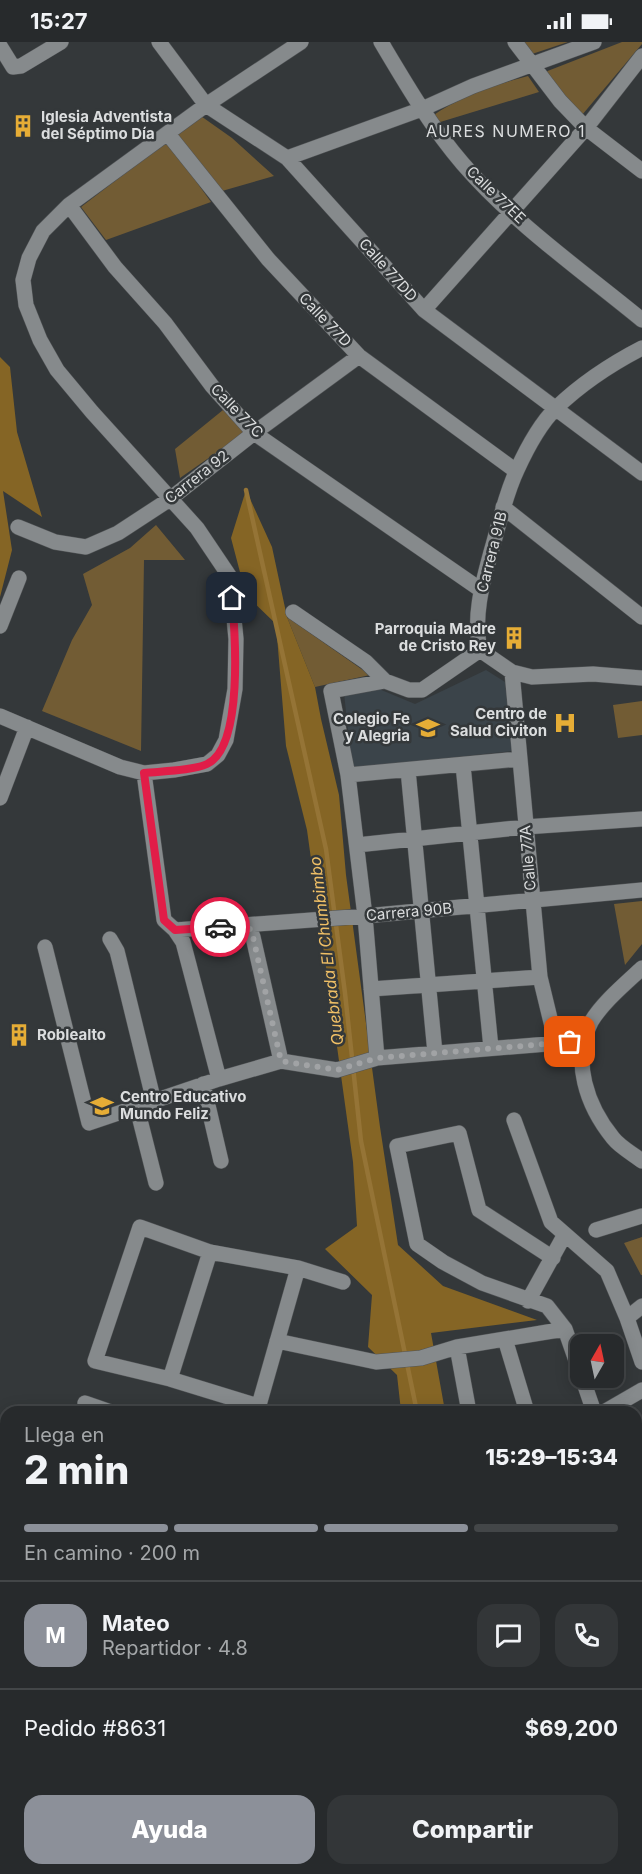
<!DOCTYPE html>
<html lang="es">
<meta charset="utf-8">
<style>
:root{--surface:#272a2c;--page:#333638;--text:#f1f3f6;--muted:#a4a7a9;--line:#434648;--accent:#8c9099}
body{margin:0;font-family:Inter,sans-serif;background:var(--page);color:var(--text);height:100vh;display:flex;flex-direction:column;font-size:22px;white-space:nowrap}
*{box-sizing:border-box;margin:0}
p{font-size:20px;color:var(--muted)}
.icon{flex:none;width:33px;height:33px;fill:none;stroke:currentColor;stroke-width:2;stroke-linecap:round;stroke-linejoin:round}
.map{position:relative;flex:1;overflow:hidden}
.side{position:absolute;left:0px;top:1364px;width:642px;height:470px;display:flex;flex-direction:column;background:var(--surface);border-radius:18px 18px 0 0;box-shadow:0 3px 15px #0003,0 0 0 2px var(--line)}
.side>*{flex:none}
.needle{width:39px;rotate:9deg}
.controls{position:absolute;left:570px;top:1292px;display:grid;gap:12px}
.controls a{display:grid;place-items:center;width:54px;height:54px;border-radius:12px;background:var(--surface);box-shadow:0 3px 15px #0003,0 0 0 2px var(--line);font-size:30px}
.pin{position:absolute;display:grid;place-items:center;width:51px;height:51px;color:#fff;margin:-26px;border-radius:12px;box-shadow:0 3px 9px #0006}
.courier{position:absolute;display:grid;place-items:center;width:60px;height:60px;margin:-30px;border:4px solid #e11d48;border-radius:50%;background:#fff;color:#222;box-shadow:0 2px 8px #0007}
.head em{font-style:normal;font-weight:800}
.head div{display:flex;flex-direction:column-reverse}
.head{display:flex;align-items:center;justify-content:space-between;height:102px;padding:0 24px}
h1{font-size:39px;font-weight:800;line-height:45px}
.bar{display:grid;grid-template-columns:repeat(4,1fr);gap:9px 6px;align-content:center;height:72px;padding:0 24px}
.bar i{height:8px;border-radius:4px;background:var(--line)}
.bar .current{background:var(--accent)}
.bar p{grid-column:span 4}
.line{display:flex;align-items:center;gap:15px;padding:0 24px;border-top:2px solid var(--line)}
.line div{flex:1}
.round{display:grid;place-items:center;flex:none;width:63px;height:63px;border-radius:18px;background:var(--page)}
.cta{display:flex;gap:12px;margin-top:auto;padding:12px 24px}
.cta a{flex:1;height:69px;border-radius:18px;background:var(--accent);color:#fff;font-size:24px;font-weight:800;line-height:69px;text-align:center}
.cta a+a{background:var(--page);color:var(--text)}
.status{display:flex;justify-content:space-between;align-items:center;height:42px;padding:0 30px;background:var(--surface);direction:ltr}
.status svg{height:16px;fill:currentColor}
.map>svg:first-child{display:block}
</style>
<div class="status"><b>15:27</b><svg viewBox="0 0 49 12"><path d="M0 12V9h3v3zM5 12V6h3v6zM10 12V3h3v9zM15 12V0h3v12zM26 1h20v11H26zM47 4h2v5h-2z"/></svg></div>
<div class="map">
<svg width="642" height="1832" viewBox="0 0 642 1832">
<rect width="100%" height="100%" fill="#34383a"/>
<path fill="#3b444a" d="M486 628 505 640 512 709 352 726 344 651 379 647 415 662Z"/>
<path fill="#725c34" d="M521 0H568L532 12Z
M622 0H642V2L582 73 545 30Z
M528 34 539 50 437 81 431 75C460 54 494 43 528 34Z
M198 72 232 96 274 134 222 149 173 93Z
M167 99 211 160 106 198 81 165Z
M223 368 246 390 180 436 175 407Z
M156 483 185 518H144L141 709 42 669 72 598 92 563 83 532 130 506Z
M287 575 370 633 315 645Z
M642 659V693L618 696 613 663Z
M642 859V902L625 923 614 862Z
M642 1195V1233H641L624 1201Z"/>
<path fill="#856525" d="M0 315 10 325 17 390 42 475 3 449 12 508 0 555Z
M246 448 272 505 287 575 315 645 321 677 339 753 346 833 380 1085 398 1203 443 1244 537 1278 431 1291 445 1369H401L397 1333 368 1305 372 1253 325 1207 357 1184 353 1120 307 788 286 704 276 582 246 553 231 496Z
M636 1669 642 1676V1713L636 1706Z"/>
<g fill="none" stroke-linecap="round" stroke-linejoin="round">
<path stroke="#957436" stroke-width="4.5" d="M246 448 326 807 345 951 361 1099 417 1370
M0 1518 6 1570
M636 1690 642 1697"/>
<g stroke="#515456" stroke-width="16">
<path id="minor" d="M159 0 206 63 287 116 424 268 642 431
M381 0C406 42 431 85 463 122 514 181 581 228 642 278
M515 0 560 59 586 86 642 129
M0 4 13 25 21 24 61 0
M168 92 268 217 359 314 516 429
M287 116 422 67 473 44 594 0
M69 163 115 225 165 281 212 344 254 391 481 548
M424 268 586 86 642 14
M503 465 642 575
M18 485 55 500 86 505 118 491 170 457 254 391 359 314
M293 570 366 620 385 639
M0 584 19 536
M480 608C473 575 482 543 491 510 499 483 505 453 517 428 527 406 539 383 556 366 581 342 611 322 642 306
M480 608 512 630 532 635 593 632 642 636
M512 630 540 935 556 1001
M0 674 120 725 144 731 174 728 207 722 218 713 226 698 235 647 236 597 230 535 197 486 92 370 57 328 40 298 26 263 23 238 29 216 43 189 69 163 206 63 301 0
M463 723 491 1006
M408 728 435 1011
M144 731 164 878 175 888 183 900 219 1037
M348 733 519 717
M0 756 27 685
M357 803 525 785 642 777
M248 883 253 895 281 1019
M175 888 365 874 642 848
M110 897 117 909 123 933 154 1060
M45 905 89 1081 219 1037 281 1019 337 1028 377 1016 584 999
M642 926C626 941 602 961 591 980 571 1019 587 1064 613 1096 620 1105 633 1112 642 1119
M371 947 540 935
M377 1016 365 874 348 733 331 649 385 639 409 648H422L480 608
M203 1042 221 1119
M137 1066 156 1141
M514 1078 551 1180 607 1229 627 1276 642 1320
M596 1188 642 1174
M553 1216 479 1168 459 1091 397 1104 417 1202 443 1220 482 1241 547 1264 565 1287 580 1330
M528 1259 564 1194
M627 1276 642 1264
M505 1297 527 1370
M277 1299 376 1320 421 1316 457 1305 565 1287
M457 1305 469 1370
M582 1335 594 1370
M170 1337 210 1210
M85 1361 111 1370
M258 1364 170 1337 95 1319 140 1185 210 1210 298 1226 343 1240
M257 1370 298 1226
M604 1370 642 1348
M636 1411 642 1406
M636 1504 642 1509
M0 1591 6 1610
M639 1646 642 1603
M181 1827 189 1832
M132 1832 140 1827
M213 1832 219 1827"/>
</g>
<use href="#minor" stroke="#868a8c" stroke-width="15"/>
</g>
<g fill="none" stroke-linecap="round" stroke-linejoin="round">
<path stroke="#a1a3a5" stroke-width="6" stroke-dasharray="0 10.8" d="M220 885 248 883 253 895 281 1019 337 1028 377 1016 570 1000"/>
<path stroke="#e11d48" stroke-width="8" d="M220 885 175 888 164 878 144 731C161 729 192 729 207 722 244 705 235 590 232 556"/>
</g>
<defs>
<g id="building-bare" transform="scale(1.8)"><path d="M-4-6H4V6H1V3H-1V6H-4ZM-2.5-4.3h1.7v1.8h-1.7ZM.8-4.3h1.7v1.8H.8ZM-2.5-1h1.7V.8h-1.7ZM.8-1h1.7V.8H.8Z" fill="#e6ad36" stroke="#34383a" stroke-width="2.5" paint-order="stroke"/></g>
<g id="hospital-bare" transform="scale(1.8)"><path d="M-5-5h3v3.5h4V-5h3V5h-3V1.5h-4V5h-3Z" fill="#e6ad36" stroke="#34383a" stroke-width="2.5" paint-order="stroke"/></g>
<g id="school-bare" transform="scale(1.8)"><path d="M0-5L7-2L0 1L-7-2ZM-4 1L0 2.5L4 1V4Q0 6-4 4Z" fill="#e6ad36" stroke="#34383a" stroke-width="2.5" paint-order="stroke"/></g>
</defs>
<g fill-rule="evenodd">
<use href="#building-bare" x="23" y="84"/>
<use href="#building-bare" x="514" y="596"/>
<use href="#hospital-bare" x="565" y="681"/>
<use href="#school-bare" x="428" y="686"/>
<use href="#building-bare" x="19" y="993"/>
<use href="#school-bare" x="102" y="1064"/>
</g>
<g text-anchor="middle" stroke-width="5" stroke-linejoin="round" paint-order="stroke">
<g font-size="15" font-weight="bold" fill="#dbddde" stroke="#34383a" text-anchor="start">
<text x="41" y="80">Iglesia Adventista<tspan x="41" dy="17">del Séptimo Día</tspan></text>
<text x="496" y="592" text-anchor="end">Parroquia Madre<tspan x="496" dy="17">de Cristo Rey</tspan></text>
<text x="547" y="677" text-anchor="end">Centro de<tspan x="547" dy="17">Salud Civiton</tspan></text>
<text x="410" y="682" text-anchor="end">Colegio Fe<tspan x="410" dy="17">y Alegria</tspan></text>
<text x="37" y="998">Roblealto</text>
<text x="120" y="1060">Centro Educativo<tspan x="120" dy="17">Mundo Feliz</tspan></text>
</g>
<g font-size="15" fill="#dbddde" stroke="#34383a">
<text transform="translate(496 153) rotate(44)" y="5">Calle 77EE</text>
<text transform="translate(388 228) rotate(48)" y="5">Calle 77DD</text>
<text transform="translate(325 278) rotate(46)" y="5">Calle 77D</text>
<text transform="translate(237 369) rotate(46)" y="5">Calle 77C</text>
<text transform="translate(197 435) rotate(-38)" y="5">Carrera 92</text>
<text transform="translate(492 510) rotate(-76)" y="5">Carrera 91B</text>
<text transform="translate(528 816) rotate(-95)" y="5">Calle 77A</text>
<text transform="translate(409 870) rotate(-5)" y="5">Carrera 90B</text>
</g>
<g font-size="16" letter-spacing="1.5" fill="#dbddde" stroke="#34383a">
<text x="506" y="95">AURES NUMERO 1</text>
</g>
<g font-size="16" font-style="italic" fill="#efbf66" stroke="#34383a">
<text transform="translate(326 909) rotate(-97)" y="6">Quebrada El Chumbimbo</text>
</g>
</g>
</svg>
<div class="controls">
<a><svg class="needle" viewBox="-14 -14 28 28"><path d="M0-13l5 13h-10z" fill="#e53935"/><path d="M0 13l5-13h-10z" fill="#a4a7a9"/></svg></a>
</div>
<div class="pin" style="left:570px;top:1000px;background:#ea580c"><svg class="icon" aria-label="bag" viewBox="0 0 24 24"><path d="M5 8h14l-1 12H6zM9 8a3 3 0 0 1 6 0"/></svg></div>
<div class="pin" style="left:232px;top:556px;background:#1f2937"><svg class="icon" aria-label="home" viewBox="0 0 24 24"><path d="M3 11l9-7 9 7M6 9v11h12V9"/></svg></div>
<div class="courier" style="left:220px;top:885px"><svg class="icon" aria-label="car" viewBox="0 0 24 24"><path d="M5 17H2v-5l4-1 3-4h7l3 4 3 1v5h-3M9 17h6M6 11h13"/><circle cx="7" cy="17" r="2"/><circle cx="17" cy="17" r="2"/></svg></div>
<section class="side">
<div class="head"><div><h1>2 min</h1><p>Llega en</p></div><em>15:29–15:34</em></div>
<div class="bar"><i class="current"></i><i class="current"></i><i class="current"></i><i></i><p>En camino · 200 m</p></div>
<div class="line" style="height:108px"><b class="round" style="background:var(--accent);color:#fff">M</b><div><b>Mateo</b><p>Repartidor · 4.8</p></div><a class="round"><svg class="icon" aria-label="chat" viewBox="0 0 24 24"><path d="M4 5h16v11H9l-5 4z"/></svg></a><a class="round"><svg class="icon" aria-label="phone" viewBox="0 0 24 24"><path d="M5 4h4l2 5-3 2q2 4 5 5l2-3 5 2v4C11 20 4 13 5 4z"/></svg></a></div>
<div class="line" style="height:78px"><div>Pedido #8631</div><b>$69,200</b></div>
<div class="cta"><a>Ayuda</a><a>Compartir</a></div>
</section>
</div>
